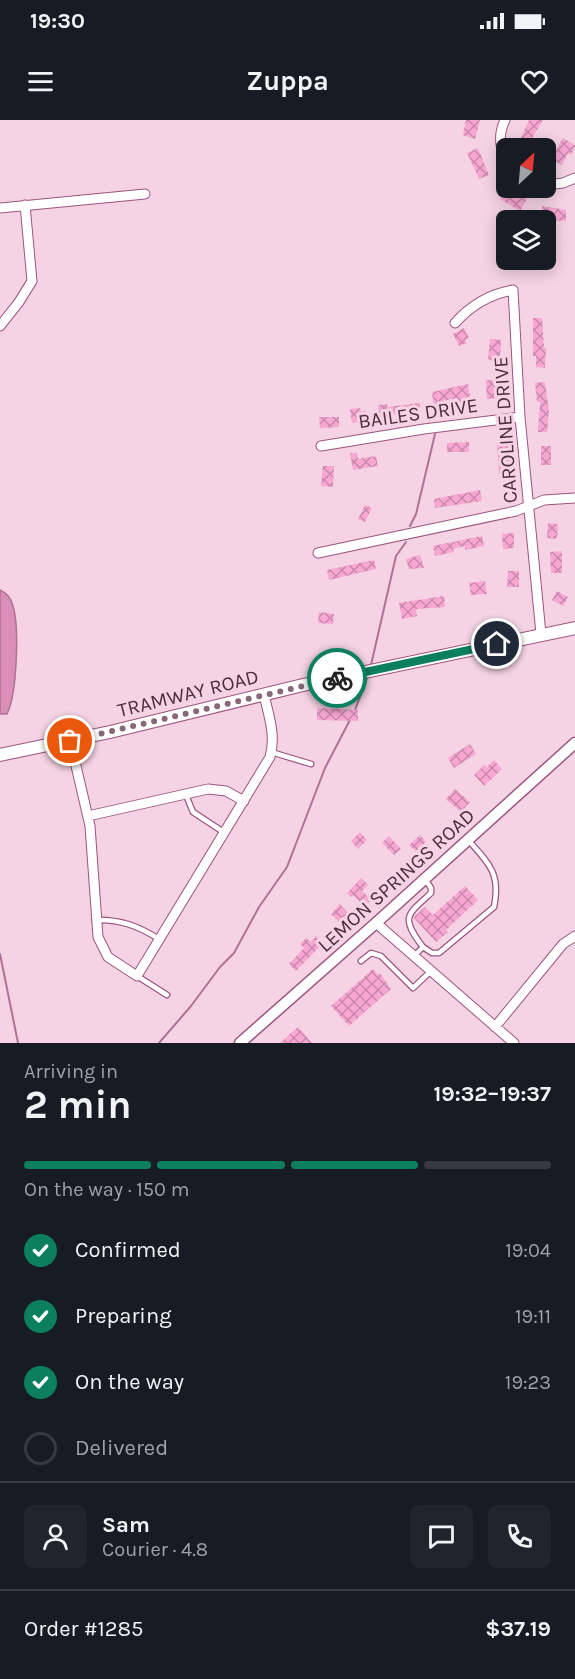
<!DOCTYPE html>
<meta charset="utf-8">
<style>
:root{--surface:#171b24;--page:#20242c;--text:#f1f3f6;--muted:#9ea1a6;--line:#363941;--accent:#0c805e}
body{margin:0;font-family:Karla,sans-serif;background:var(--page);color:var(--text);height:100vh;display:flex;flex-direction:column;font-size:22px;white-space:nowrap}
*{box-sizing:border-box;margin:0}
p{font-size:20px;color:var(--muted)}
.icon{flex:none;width:33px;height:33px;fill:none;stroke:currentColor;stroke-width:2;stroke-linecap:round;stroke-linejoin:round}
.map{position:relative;height:923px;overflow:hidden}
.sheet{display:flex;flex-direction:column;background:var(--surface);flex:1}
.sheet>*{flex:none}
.needle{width:39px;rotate:26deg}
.buttons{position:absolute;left:496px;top:18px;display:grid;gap:12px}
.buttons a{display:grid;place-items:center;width:60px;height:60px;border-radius:9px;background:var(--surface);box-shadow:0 3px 15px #0003;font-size:30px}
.pin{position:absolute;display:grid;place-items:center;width:51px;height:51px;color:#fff;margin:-26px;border:3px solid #fff;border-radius:50%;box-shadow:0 2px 6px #0007}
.courier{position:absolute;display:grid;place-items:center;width:60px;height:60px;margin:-30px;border:4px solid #0c805e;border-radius:50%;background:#fff;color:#222;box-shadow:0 2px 8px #0007}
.headline em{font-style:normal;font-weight:700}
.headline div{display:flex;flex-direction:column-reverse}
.headline{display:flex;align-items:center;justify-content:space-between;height:102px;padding:0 24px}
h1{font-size:39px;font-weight:700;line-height:45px}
.bar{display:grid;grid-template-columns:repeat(4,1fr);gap:9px 6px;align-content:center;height:72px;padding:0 24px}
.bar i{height:8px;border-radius:4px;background:var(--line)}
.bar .on{background:var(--accent)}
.bar p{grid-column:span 4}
.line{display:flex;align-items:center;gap:15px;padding:0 24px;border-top:2px solid var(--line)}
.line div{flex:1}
.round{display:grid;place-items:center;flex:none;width:63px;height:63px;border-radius:9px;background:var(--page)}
ol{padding:0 24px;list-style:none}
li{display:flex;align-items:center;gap:18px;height:66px}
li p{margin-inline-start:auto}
li .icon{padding:6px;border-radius:50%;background:var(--accent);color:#fff;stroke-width:4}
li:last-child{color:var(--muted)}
li i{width:33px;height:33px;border:3px solid var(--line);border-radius:50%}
.status{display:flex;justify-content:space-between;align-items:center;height:42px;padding:0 30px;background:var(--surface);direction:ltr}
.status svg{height:16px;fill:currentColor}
header{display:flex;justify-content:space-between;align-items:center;height:78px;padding:0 24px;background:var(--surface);font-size:27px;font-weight:700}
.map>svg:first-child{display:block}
</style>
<div class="status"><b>19:30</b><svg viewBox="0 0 49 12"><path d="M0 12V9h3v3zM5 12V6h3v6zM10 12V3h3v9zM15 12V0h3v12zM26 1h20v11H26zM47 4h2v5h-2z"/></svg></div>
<header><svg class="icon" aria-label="menu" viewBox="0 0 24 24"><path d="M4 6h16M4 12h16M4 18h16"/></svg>Zuppa<svg class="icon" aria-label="heart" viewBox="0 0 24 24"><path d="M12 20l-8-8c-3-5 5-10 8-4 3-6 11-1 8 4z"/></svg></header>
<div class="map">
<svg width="575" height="923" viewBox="0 0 575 923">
<defs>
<pattern id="building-cross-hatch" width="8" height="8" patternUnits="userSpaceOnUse" patternTransform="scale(1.5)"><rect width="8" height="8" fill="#f8a7d3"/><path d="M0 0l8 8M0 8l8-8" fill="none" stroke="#cb88ad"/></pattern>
</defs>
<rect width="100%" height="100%" fill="#f5d3e4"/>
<path fill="#db8eb8" stroke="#b07194" stroke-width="1.5" d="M0 470C6 473 10 477 12 483 20 504 17 574 7 594H0Z"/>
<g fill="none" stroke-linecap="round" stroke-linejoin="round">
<path stroke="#b07194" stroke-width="2" d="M410 406 416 394 435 314
M371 545 396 436 406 422
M355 590 368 556
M0 834 18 923
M159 923 191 886 220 847 234 833 259 787 287 747 325 648 351 598"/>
</g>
<path fill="url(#building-cross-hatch)" d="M466 0H480L475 19 463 15Z
M529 0H543L528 25 520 20Z
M563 18 575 25V27L571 35 568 33 562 45 551 39Z
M478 28 489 55 479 59 467 33Z
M506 68 527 79 520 91 500 79Z
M542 86 566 90V101L542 100Z
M533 198H542L544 228H546L545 248 536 247V236H533Z
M464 208 469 218 465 220 467 223 459 226 453 214Z
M490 219 501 220 500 241 488 240Z
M486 260H494L495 265 505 264 506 271 496 272 497 278 487 279Z
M545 262 549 291 547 312H538L540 282H537L535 263Z
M468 264 470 276 467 277V282L458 283 457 278 443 281V286L434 287 432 272Z
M420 283V293L394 295V297L379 298 378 285 387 284 388 287Z
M360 288 361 292 366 291 367 301 352 303 350 289Z
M319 297H339V307L320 308Z
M469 322V332H447V323Z
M508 322 510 353 499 354 497 323Z
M541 326H551V345H541Z
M350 333H357L358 339 376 336 378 346 353 350Z
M323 346H334L333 367 321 366Z
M480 370 482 381 435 388 434 379Z
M365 385 372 388 365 402 358 399Z
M548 403 558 404 557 419 547 418Z
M514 413V428L503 429 502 414Z
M482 416 484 426 465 430V426L453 429 454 432 435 436 433 426Z
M562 431V453H551L550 432Z
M420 435 424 448 409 449 406 439Z
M374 440 376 449 329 460 327 450Z
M508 451H519V467H507Z
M485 461 487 474 471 475 469 463Z
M557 471 568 477 563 486 552 480Z
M444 476 445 487 416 489 417 496 402 499 399 483Z
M319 492 334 494 333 504 318 503Z
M317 588 358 590V601L317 600Z
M470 624 476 634 454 648 448 638Z
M494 640 502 649 484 666 474 655 484 645 487 647Z
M455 669 470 682 461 692 446 679Z
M360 712 367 720 358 729 351 721Z
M420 715 426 722 416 731 409 725Z
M389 716 401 729 394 735 382 723Z
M361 758 368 765 362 771 371 780 365 787 353 775 351 777 347 773Z
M465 766 478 780 446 810 448 812 436 822 414 798 415 796 425 787 433 795Z
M340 784 348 793 339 802 331 794Z
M316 816 323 823 296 851 289 844 304 828 300 824 306 818 311 822Z
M373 849 378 855 380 853 391 869 349 906 331 886Z
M298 907 312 923H280Z"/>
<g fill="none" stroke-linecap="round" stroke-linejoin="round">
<g stroke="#9d547e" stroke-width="7">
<path id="service" d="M271 632 311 644
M186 675 193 692 225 713
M95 800C120 799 138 806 159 819
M423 827 432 833H439L494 787C501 754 489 743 468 720
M414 836 423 827C400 797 407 795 431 773V768L425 759
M361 841 371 833 381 836 413 868 431 851
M137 856 167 875"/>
</g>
<g stroke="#9d547e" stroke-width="11">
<path id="minor" d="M505 0C498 15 499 27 507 40
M546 65 563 63 575 58
M0 88 145 74
M455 203C471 185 489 174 513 170L520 297 541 514
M0 206 19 182 32 161 25 85
M321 326 424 309 520 297
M318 433 516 391 544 380 575 378
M70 620 90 706 98 817 108 837 137 856 270 637C276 616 269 596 264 575
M88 696 208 669 226 671 244 681
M376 803 514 923
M495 907 563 824 575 816"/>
</g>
<g stroke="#9d547e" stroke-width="13">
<path id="tertiary" d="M240 923 376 803 575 623"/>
</g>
<g stroke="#9d547e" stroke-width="14">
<path id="secondary" d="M0 635 110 612 303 565 575 508"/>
</g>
<use href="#service" stroke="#fff" stroke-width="4.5"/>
<use href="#minor" stroke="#fff" stroke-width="9"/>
<use href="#tertiary" stroke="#fff" stroke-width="10"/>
<use href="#secondary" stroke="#fff" stroke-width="12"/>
</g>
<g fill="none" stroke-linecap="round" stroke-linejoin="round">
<path stroke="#886779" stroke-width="6" stroke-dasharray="0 10.8" d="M70 621 337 558"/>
<path stroke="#0c805e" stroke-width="8" d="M337 558 497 524"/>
</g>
<g text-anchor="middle" stroke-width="6" stroke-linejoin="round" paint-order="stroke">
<g font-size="20" fill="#4d2d3f" stroke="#f5d3e4">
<text transform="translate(418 293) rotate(-8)" y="7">BAILES DRIVE</text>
<text transform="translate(505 310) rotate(-94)" y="7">CAROLINE DRIVE</text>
<text transform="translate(188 573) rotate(-14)" y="7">TRAMWAY ROAD</text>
<text transform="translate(396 760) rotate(-42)" y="7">LEMON SPRINGS ROAD</text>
</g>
</g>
</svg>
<div class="buttons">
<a><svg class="needle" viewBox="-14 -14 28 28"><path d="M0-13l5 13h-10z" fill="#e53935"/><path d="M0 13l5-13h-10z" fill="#9ea1a6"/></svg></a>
<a><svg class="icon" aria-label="layers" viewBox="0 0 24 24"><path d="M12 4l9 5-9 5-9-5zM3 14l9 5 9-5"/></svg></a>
</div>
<div class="pin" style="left:70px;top:621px;background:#ea580c"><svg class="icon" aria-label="bag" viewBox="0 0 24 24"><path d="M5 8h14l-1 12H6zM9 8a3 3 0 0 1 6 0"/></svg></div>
<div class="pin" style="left:497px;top:524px;background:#1f2937"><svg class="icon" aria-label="home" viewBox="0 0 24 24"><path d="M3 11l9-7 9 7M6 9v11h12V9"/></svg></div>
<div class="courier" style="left:337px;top:558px"><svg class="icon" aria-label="bike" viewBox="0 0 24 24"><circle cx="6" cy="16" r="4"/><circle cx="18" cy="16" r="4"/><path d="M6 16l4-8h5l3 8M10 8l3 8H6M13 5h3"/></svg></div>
</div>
<section class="sheet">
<div class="headline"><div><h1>2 min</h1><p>Arriving in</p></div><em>19:32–19:37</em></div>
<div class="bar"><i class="on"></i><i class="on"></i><i class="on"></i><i></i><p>On the way · 150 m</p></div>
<ol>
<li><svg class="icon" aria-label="check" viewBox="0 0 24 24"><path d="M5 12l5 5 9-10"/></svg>Confirmed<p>19:04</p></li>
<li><svg class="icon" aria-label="check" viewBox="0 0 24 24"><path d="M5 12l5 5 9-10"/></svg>Preparing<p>19:11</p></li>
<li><svg class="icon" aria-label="check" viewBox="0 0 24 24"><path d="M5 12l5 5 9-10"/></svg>On the way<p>19:23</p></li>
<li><i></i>Delivered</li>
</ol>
<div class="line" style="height:108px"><a class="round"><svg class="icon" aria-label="person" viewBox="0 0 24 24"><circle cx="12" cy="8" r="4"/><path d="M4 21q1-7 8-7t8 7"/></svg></a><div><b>Sam</b><p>Courier · 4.8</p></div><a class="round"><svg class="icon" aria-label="chat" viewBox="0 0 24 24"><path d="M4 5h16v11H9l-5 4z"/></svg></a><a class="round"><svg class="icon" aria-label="phone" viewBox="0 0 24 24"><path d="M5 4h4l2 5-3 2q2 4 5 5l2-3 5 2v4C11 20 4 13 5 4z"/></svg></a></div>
<div class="line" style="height:78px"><div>Order #1285</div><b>$37.19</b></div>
</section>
